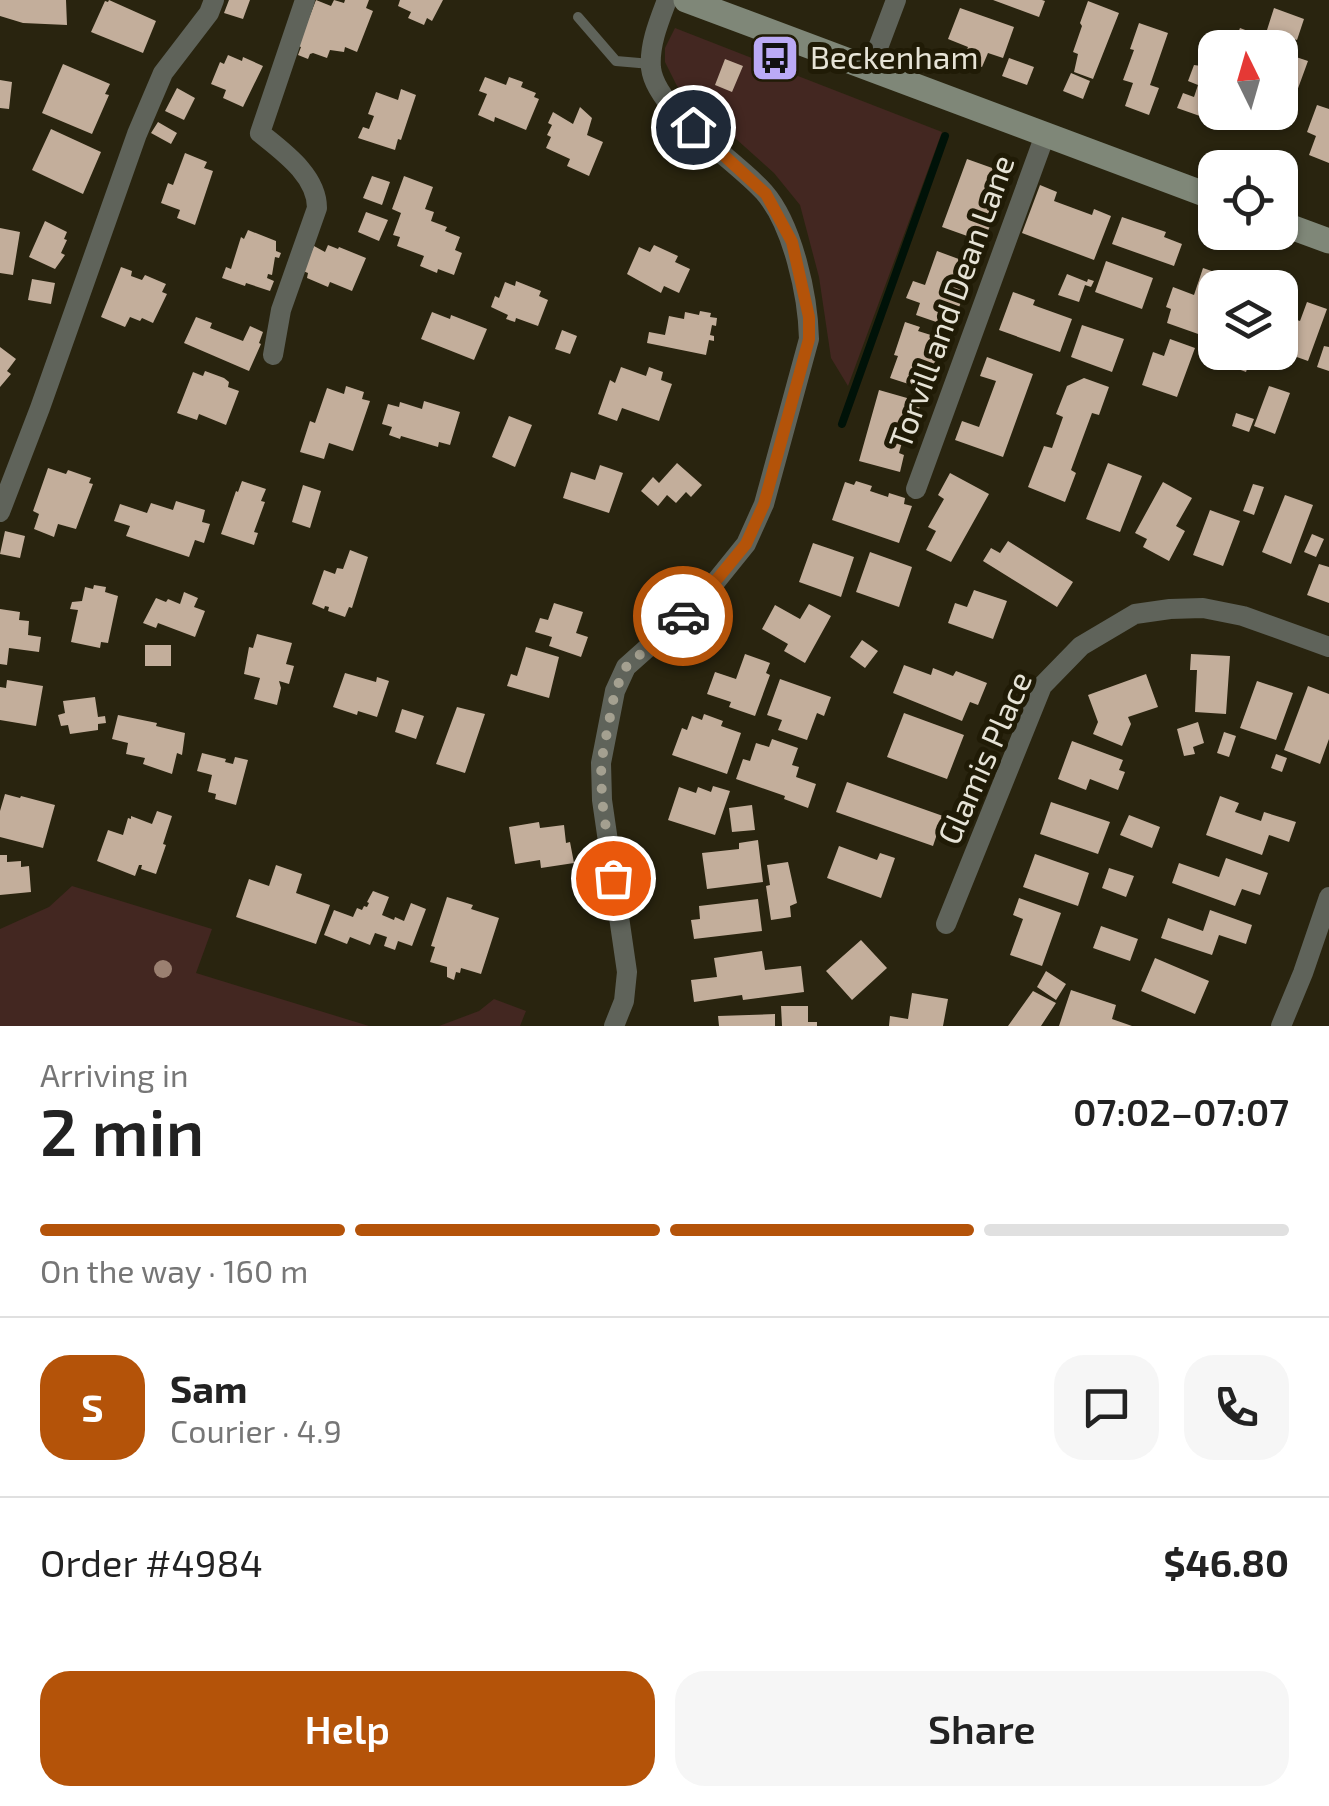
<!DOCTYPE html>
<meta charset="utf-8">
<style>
:root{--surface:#fff;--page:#f6f6f6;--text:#222;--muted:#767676;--line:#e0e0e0;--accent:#b45309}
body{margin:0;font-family:"Exo 2",sans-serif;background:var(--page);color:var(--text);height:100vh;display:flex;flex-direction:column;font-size:38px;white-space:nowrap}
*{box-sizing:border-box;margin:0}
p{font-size:32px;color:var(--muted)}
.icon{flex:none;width:55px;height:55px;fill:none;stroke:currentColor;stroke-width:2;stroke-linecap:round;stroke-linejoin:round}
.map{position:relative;height:1026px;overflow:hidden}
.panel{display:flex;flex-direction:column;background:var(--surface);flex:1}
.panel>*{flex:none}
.needle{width:65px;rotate:355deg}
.tools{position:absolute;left:1198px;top:30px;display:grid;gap:20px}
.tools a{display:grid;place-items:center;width:100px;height:100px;border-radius:20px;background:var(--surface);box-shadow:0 2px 8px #0004;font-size:50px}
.pin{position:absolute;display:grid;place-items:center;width:85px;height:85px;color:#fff;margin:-42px;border:5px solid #fff;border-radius:50%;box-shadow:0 2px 10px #0007}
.courier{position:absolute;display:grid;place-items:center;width:100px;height:100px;margin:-50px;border:8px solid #b45309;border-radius:50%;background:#fff;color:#222;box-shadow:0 2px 12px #0007}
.summary em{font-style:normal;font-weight:600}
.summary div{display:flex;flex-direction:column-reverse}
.summary{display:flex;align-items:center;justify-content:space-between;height:170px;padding:0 40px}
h1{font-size:65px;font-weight:600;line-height:75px}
.bar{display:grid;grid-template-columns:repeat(4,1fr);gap:15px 10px;align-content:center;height:120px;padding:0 40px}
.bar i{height:12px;border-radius:8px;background:var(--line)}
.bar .current{background:var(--accent)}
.bar p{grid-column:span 4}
.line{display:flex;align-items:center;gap:25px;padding:0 40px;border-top:2px solid var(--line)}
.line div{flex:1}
.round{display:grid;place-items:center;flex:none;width:105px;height:105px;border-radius:30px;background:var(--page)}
.action{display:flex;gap:20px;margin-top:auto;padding:20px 40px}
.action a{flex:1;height:115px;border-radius:30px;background:var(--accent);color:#fff;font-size:40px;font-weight:600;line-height:115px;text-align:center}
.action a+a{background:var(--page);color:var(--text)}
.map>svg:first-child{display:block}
</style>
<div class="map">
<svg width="1329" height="1026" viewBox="0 0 1329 1026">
<rect width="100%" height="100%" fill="#29240f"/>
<path fill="#432721" d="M675 28 942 132 848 386 831 358 819 277 800 205 774 173 677 86 665 62V48Z
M72 886 212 929 196 973 369 1026H0V929L49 907Z
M494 999 526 1011 520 1026H439L479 1011Z"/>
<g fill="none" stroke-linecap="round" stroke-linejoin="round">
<path stroke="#001208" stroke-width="8" d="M842 424 945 136"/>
</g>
<path fill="#c3ae9b" d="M0 0H66L67 25 23 23 0 16Z
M109 0 156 21 143 53 91 32 105 1 108 2Z
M229 0H250L243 19 224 13Z
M316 0 331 6 334 0 344 3 345 0H369L366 8 373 11 357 52 345 47 344 52 330 50 327 58 313 53 310 54 308 59 298 55 301 47 298 46Z
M400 0H443L432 21 427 18 424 25 408 18 411 12 398 6Z
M993 0H1042L1045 1 1039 17Z
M1088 1 1119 13 1093 79 1074 72 1078 54 1073 52 1082 26 1080 23Z
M960 8 1014 27 1003 58 988 53 982 67 963 61 968 47 948 39Z
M1274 8 1304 19 1297 40 1267 30Z
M1139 23 1168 33 1150 85 1159 88 1149 115 1125 106 1133 83 1123 80 1134 50 1130 49Z
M1240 28 1261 36 1257 48H1232Z
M228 55 242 61 243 57 263 66 243 107 223 98 226 90 211 84 220 62 224 64Z
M1290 55 1308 61 1289 113 1280 110V59L1286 61Z
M1009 58 1034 67 1027 85 1002 76Z
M725 59 743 66 732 92 715 85Z
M63 64 110 84 105 94 109 95 92 134 42 113Z
M1194 65 1215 68V112H1220L1217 122 1177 108 1183 93 1194 97 1198 85 1188 81Z
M1071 73 1090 81 1083 99 1063 91Z
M485 77 506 85 509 77 523 82 521 87 536 93 534 97 539 99 526 130 495 117 494 122 478 115 487 94 479 91Z
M0 80 12 82 9 109 0 108Z
M177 88 195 98 184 120 165 111Z
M401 89 416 95 401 140 398 139 395 150 358 138 363 127 369 129 374 116 368 114 376 92 398 100Z
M1317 105 1329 109V163L1309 155 1316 136 1307 132Z
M580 107 592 118 587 135 603 142 589 176 567 166 570 159 546 148 551 137 547 135 552 125 548 123 553 112 573 124Z
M158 122 177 133 171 144 151 133Z
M51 129 101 152 83 194 32 170Z
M185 153 207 162 204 168 213 171 195 225 177 218 180 210 161 203 168 183 173 185Z
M967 159 1009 174 984 242 942 227Z
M372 176 390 182 382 205 363 198Z
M404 176 433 187 425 209 434 212 431 221 447 227 445 231 460 237 455 250 462 253 454 275 438 269 437 273 420 266 424 256 397 246 400 237 393 235 401 213 392 209Z
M1040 185 1057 192 1054 201 1092 215 1094 209 1111 216 1094 260 1022 233Z
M366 212 388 220 379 241 358 232Z
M1122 217 1166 232 1164 237 1182 244 1174 266 1112 244Z
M45 221 67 232 64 239 67 240 61 253 65 255 55 269 29 257Z
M0 228 20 232 13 275 0 273Z
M248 230 276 241V251L281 253 279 258 275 257 272 275 268 274 267 278 274 281 270 291 246 283 245 286 222 278 226 267 231 269 241 237 244 239Z
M328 245 338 249 339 247 366 258 352 291 330 282 328 287 307 278 308 273 303 271 314 246 325 252Z
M654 245 678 256 675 262 690 269 679 293 664 286 661 293 627 274 639 247 650 252Z
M937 251 975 265 958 310 951 308 945 325 916 315 920 303 906 298 913 281 925 285Z
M1106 261 1153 278 1142 309 1095 292Z
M121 267 132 271 131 276 142 280 145 275 166 284 162 292 167 294 153 323 142 318 140 321 130 317 125 327 101 317Z
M1203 268 1223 275 1218 288H1215V296L1201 335 1167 323 1171 309 1166 307 1173 287 1194 295Z
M1260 272 1278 278 1275 288H1254Z
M1067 274 1087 282 1088 279 1094 281 1091 287 1085 285 1079 302 1058 295Z
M32 279 55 283 51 304 28 300Z
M516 281 541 291 539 296 548 300 538 326 516 318 515 322 506 319 508 315 491 307 495 296 499 298 505 282 515 286Z
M1013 292 1035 300 1033 305 1072 319 1060 352 999 330Z
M1307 302 1327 309 1308 361 1280 351V331L1285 316 1300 321Z
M700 311 711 313 710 317 717 318 716 326 712 325 710 335 714 336V341L709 340 706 355 647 343 649 332 665 335 669 316 684 319 685 312 699 315Z
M432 312 450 319 451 315 487 329 474 360 421 339Z
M196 317 212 323 210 328 243 341 250 326 263 332 259 343 261 344 249 371 184 343Z
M905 322 920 327 918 331 947 340 936 371 931 368 924 389 890 378 898 356 894 355Z
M1082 325 1124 339 1112 372 1071 357Z
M562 330 577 336 570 354 555 349Z
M1170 339 1195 348 1177 397 1142 385 1153 352 1164 356Z
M1324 346 1329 347V371L1317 367Z
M0 347 16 359 7 371 11 374 0 387Z
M1221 352H1253L1246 372 1217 361Z
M987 357 1033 374 1003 457 955 440 962 421 979 427 996 381 980 376Z
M621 367 646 376 649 367 663 372 661 380 672 384 659 421 622 408 617 421 598 414 610 380 615 383Z
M205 371 224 378 229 382 228 387 239 391 226 425 199 414 197 420 177 413 193 372 203 376Z
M1084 378 1109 387 1099 415 1092 413 1082 440 1071 470 1076 473 1065 502 1028 487 1044 446 1052 448 1063 417 1056 414 1067 386Z
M346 386 364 392 362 399 370 401 353 451 329 443 324 459 300 452 310 421 315 423 327 388 344 394Z
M1269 386 1290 393 1275 434 1254 426Z
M879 390 921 402 916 420 909 418 899 453 904 455 900 472 859 461Z
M424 401 460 412 450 445 439 442 438 447 401 436 400 439 389 435 392 427 382 424 388 404 399 407 400 402 422 409Z
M1236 413 1254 419 1249 432 1232 426Z
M509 416 532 425 515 467 492 457Z
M677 463 702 485 691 497 686 492 676 503 667 495 658 506 641 491 653 477 659 483Z
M1108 463 1142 476 1120 532 1086 519Z
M600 465 623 473 609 513 563 498 571 472 595 480Z
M48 468 66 474 68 470 91 478 89 483 93 484 76 529 58 524 54 537 34 529 39 514 33 511Z
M950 473 989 494 951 562 926 550 936 531 928 527 944 499 938 495Z
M242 481 266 489 261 501 265 502 254 532 258 533 254 545 221 534 236 491 238 492Z
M856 481 872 486 870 491 888 497 889 493 905 498 904 504 912 506 899 543 832 520 845 482 854 485Z
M1163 482 1192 498 1176 526 1185 531 1169 561 1143 547 1147 539 1135 533Z
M1253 484 1264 487 1254 515 1243 511Z
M303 485 321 491 310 528 292 522Z
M1285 495 1313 505 1291 564 1262 552Z
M176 501 205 510 202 522 210 524 204 543 195 540 189 557 126 536 130 526 114 521 120 504 147 513 151 503 173 510Z
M1210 510 1240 521 1223 566 1193 555Z
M5 531 25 536 20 558 0 554Z
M1312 534 1324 539 1316 557 1304 552Z
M1008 541 1073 582 1057 607 983 561 991 548 1000 553Z
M813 543 854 557 841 597 799 582Z
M350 550 368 557 352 608 349 607 345 617 328 611 329 607 325 606 324 609 312 604 324 570 335 574 337 568 343 569Z
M870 552 912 567 899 607 856 592Z
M1319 564 1329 567V603L1307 595Z
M94 585 106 587 105 592 118 596 108 643 101 642 100 648 71 642 78 610 70 609 72 602 82 601 85 587 93 589Z
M974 590 1007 601 993 639 948 623 955 603 967 607Z
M184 592 198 598 194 607 205 611 195 637 158 623 156 628 143 623 156 598 166 602 168 599 180 604Z
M554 603 583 612 576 633 588 637 581 657 549 646 552 637 535 632 540 618 548 620Z
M809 604 831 616 805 663 784 651 788 644 762 629 775 605 800 619Z
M0 609 20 612 19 620 29 621 28 635 41 637 39 652 9 648 7 665 0 664Z
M257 634 292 643 286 664 294 666 289 684 279 681 281 688 277 705 254 699 260 678 244 674 249 647 253 648Z
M862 640 878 651 865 668 850 657Z
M145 645H171V666H145Z
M526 647 559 657 549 698 507 686 511 674 517 676Z
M745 654 770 663 766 673 770 675 755 716 729 707 731 702 707 694 715 672 736 679Z
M1191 654 1230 656 1226 714 1195 712 1197 670H1190Z
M904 665 931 675 933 668 953 676 956 671 987 683 978 705 970 702 962 721 893 693Z
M345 673 376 682 377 677 389 681 377 717 358 711 357 715 333 707Z
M1146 674 1158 707 1128 717 1131 724 1122 746 1093 734 1098 722 1088 695Z
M780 679 831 697 824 716 817 713 807 740 778 730 782 720 767 715Z
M7 680 43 686 36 726 0 720V687L6 688Z
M1257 681 1293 693 1276 740 1240 728Z
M1308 686 1329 694V739L1320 764 1284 750Z
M95 697 98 717 105 716 106 723 98 724V730L70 734 68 725 61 726 58 715 65 713 63 701Z
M457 707 485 714 465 773 436 764Z
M402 709 424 716 416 739 395 732Z
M904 713 964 735 947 779 887 757Z
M704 714 723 721 721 726 741 733 727 774 672 755 682 728 687 730 692 716 702 720Z
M118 715 157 723 156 726 185 733 182 755 177 753 172 774 143 764 145 758 126 754 128 743 112 739Z
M1198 722 1204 743 1193 747 1195 754 1184 756 1177 729Z
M1224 732 1236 736 1229 757 1217 753Z
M772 739 798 748 792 765 799 767 796 777 816 784 808 808 784 799 785 796 736 779 743 759 750 761 756 743 769 747Z
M1072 741 1123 760 1119 770 1125 772 1118 790 1090 779 1086 790 1058 779Z
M202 753 226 759 225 762 233 764 235 757 248 760 236 805 215 799 216 794 208 792 212 775 197 771Z
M1276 754 1287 758 1282 772 1271 768Z
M847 782 943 816 933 846 836 812Z
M713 786 730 791 715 835 668 820 679 787 696 793 698 787 711 792Z
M5 794 20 798 21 796 55 805 43 848 0 837V811Z
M1220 796 1239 803 1235 812 1261 821 1264 812 1296 822 1289 842 1269 835 1262 855 1206 835Z
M1051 802 1110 822 1098 854 1040 834Z
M752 805 755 830 732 832 729 808Z
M157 811 172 816 163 844 166 845 156 874 141 869 142 865H139L135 876 97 861 108 830 123 835 128 818 131 819V816L152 824Z
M1129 815 1160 827 1152 848 1120 835Z
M539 822 540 828 564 825 566 843 570 842 574 863 541 868 540 860 515 864 509 827Z
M758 840 763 882 707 889 702 853 739 849V843Z
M839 846 877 860 880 853 895 858 881 898 827 878Z
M1035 854 1089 873 1078 906 1023 887Z
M0 855H7V862L21 861V867L29 866 31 892 0 895Z
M1226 858 1268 873 1260 895 1242 889 1235 906 1172 883 1179 863 1219 877Z
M788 862 797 903 790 906 791 917 771 920 766 886 770 885 767 865Z
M276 865 302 874 296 893 330 905 316 944 236 917 249 879 269 886Z
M1109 868 1134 876 1126 897 1102 888Z
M373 891 389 897 382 915 394 920 395 917 404 921 411 903 426 909 412 946 398 941 395 950 384 946 387 937 375 933 370 945 350 937 347 944 324 935 334 910 353 917 357 908 362 910 364 906 367 907 369 903 367 902Z
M447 897 473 905 471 909 499 918 481 974 461 968 460 973 456 972 454 980 447 977V967L430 962 435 947 431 946Z
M1019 898 1061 913 1042 966 1010 955 1023 919 1013 915Z
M758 899 762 931 694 939 691 920 700 919 699 906Z
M1210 910 1252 925 1246 944 1219 935 1212 955 1161 938 1168 918 1203 931Z
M1101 926 1138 939 1130 961 1093 948Z
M861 940 887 968 852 1000 826 971Z
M762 951 765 970 801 966 804 992 743 1000 742 995 694 1002 691 980 717 977 714 958Z
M1155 958 1209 981 1195 1014 1141 991Z
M1046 971 1066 984 1056 1000 1037 987Z
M1071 990 1116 1005 1112 1019 1132 1026H1059Z
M1033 991 1056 1003 1041 1026H1008Z
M912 993 948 999 943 1026H889L890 1016 908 1019Z
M781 1006H808V1022H817V1026H782Z
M775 1014V1026H719L718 1016Z"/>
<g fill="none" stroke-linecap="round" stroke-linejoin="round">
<path stroke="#5f635a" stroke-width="10" d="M578 17 616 61 651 64"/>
<path stroke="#5f635a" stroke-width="20" d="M870 69 896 0
M273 355 281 310 317 208C317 175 282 151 260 133L305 0
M916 489 1045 135
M0 512 40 408 137 134 163 73 209 13 214 0
M946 924 1042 686 1081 646 1135 614 1170 609 1203 608 1243 616 1329 647
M614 1026 624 1001 627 972 602 800 601 763 615 691 626 667 700 601 746 544 764 504 809 339C808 296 793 225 764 192 735 159 656 111 651 68 649 45 659 21 667 0
M1281 1026 1303 973 1329 897"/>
<path stroke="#7f8778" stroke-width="25" d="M686 0 1215 198
M1280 223 1329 241"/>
</g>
<circle fill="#9b8071" cx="163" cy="969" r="9"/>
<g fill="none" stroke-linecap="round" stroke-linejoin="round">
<path stroke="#a4a090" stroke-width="10" stroke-dasharray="0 18" d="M613 878 602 800 601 763 615 691 626 667 683 616"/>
<path stroke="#b45309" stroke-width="12" d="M683 616 700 600 746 544 764 504 809 339V317L792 242 766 194 693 127"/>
</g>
<defs>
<g id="bus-square" transform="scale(2.5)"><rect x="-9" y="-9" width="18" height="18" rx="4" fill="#bbaaf6" stroke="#201b06"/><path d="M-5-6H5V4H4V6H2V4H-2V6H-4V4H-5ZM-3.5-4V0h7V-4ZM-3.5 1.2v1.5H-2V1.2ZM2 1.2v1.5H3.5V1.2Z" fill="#111"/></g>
</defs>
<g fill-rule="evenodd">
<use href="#bus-square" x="775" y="58"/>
</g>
<g text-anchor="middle" stroke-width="10" stroke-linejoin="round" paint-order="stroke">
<g font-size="32" fill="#e6e3d6" stroke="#201b06" text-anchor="start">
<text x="810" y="69">Beckenham</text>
</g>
<g font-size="32" fill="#e6e3d6" stroke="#201b06">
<text transform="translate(952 302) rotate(-70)" y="11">Torvill and Dean Lane</text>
<text transform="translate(985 758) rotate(-66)" y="11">Glamis Place</text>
</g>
</g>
</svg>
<div class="tools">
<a><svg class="needle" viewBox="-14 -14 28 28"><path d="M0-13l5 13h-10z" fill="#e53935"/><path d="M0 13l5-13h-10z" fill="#767676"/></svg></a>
<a><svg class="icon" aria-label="locate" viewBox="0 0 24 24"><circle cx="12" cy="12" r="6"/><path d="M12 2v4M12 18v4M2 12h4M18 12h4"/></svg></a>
<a><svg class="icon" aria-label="layers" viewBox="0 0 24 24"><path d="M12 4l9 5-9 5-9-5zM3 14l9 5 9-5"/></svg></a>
</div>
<div class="pin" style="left:613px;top:878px;background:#ea580c"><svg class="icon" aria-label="bag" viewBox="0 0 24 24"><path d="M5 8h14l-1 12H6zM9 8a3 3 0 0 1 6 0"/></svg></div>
<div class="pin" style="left:693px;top:127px;background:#1f2937"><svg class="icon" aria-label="home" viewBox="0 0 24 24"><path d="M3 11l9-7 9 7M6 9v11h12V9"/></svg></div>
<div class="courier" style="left:683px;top:616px"><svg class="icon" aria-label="car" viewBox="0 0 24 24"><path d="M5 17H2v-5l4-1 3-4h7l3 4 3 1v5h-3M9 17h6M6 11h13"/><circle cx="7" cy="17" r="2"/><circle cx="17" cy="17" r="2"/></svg></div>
</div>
<section class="panel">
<div class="summary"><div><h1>2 min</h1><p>Arriving in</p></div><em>07:02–07:07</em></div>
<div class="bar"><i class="current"></i><i class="current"></i><i class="current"></i><i></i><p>On the way · 160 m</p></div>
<div class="line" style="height:180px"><b class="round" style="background:var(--accent);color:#fff">S</b><div><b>Sam</b><p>Courier · 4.9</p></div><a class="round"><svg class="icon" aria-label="chat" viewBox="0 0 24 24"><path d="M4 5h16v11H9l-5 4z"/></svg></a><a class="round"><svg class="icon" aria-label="phone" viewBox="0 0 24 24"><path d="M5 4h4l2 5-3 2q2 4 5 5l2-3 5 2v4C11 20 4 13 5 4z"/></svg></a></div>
<div class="line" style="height:130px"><div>Order #4984</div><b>$46.80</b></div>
<div class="action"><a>Help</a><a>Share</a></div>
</section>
